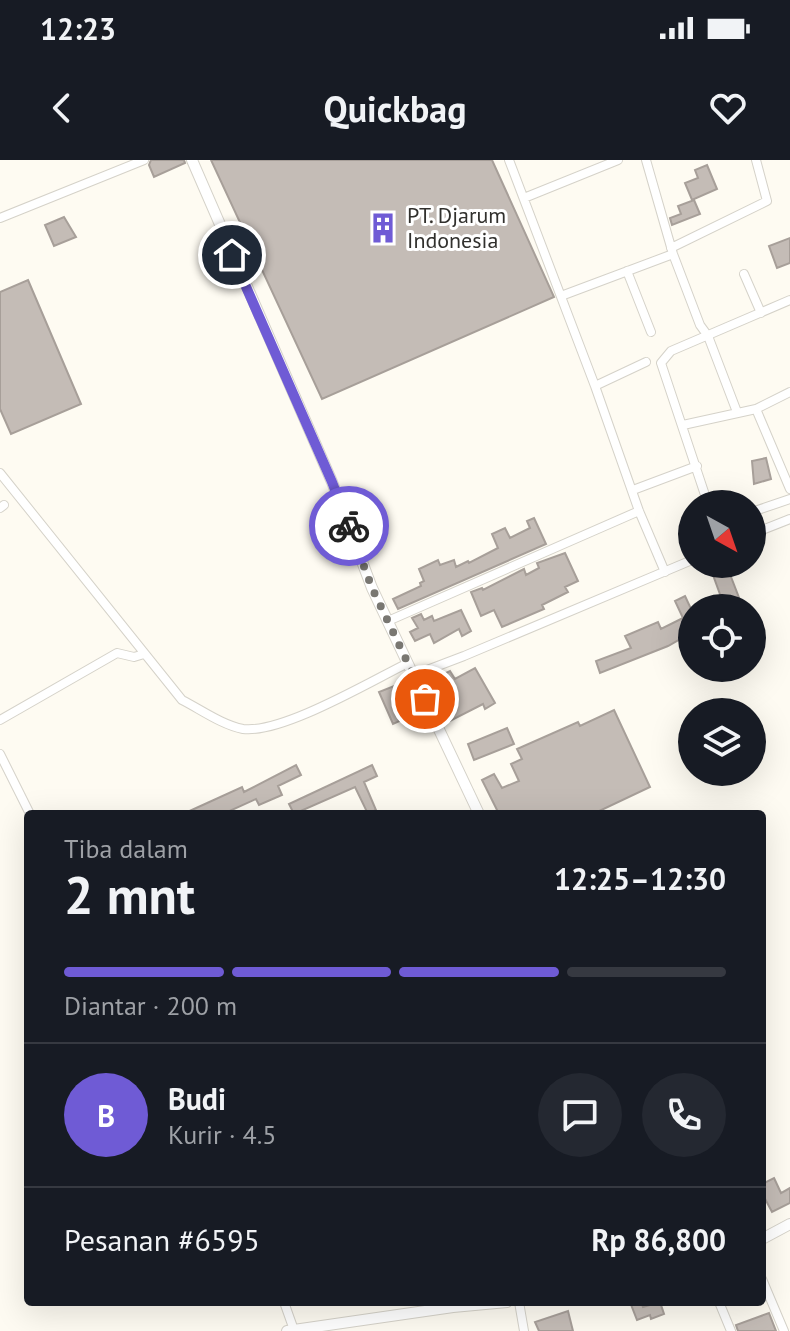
<!DOCTYPE html>
<html lang="id">
<meta charset="utf-8">
<style>
:root{--surface:#171b24;--page:#242831;--text:#f1f3f6;--muted:#9ea1a6;--line:#363941;--accent:#6f5bd5}
body{margin:0;font-family:"PT Sans",sans-serif;background:var(--page);color:var(--text);height:100vh;display:flex;flex-direction:column;font-size:30px;white-space:nowrap}
*{box-sizing:border-box;margin:0}
p{font-size:26px;color:var(--muted)}
.icon{flex:none;width:44px;height:44px;fill:none;stroke:currentColor;stroke-width:2;stroke-linecap:round;stroke-linejoin:round}
.map{position:relative;flex:1;overflow:hidden}
.details{position:absolute;left:24px;top:650px;width:742px;height:496px;display:flex;flex-direction:column;background:var(--surface);border-radius:8px;box-shadow:0 8px 32px #0002}
.details>*{flex:none}
.needle{width:52px;rotate:140deg}
.controls{position:absolute;left:678px;top:330px;display:grid;gap:16px}
.controls a{display:grid;place-items:center;width:88px;height:88px;border-radius:50%;background:var(--surface);box-shadow:0 8px 32px #0002;font-size:40px}
.pin{position:absolute;display:grid;place-items:center;width:68px;height:68px;color:#fff;margin:-34px;border:4px solid #fff;border-radius:50%;box-shadow:0 2px 8px #0007}
.courier{position:absolute;display:grid;place-items:center;width:80px;height:80px;margin:-40px;border:6px solid #6f5bd5;border-radius:50%;background:#fff;color:#222;box-shadow:0 2px 10px #0007}
.summary em{font-style:normal;font-weight:700}
.summary div{display:flex;flex-direction:column-reverse}
.summary{display:flex;align-items:center;justify-content:space-between;height:136px;padding:0 40px}
h1{font-size:52px;font-weight:700;line-height:60px}
.bar{display:grid;grid-template-columns:repeat(4,1fr);gap:12px 8px;align-content:center;height:96px;padding:0 40px}
.bar i{height:10px;border-radius:6px;background:var(--line)}
.bar .current{background:var(--accent)}
.bar p{grid-column:span 4}
.line{display:flex;align-items:center;gap:20px;padding:0 40px;border-top:2px solid var(--line)}
.line div{flex:1}
.round{display:grid;place-items:center;flex:none;width:84px;height:84px;border-radius:42px;background:var(--page)}
.status{display:flex;justify-content:space-between;align-items:center;height:56px;padding:0 40px;background:var(--surface);direction:ltr}
.status svg{height:22px;fill:currentColor}
header{display:flex;justify-content:space-between;align-items:center;height:104px;padding:0 40px;background:var(--surface);font-size:36px;font-weight:700}
.map>svg:first-child{display:block}
</style>
<div class="status"><b>12:23</b><svg viewBox="0 0 49 12"><path d="M0 12V9h3v3zM5 12V6h3v6zM10 12V3h3v9zM15 12V0h3v12zM26 1h20v11H26zM47 4h2v5h-2z"/></svg></div>
<header><svg class="icon" aria-label="back" viewBox="0 0 24 24"><path d="M15 5l-7 7 7 7"/></svg>Quickbag<svg class="icon" aria-label="heart" viewBox="0 0 24 24"><path d="M12 20l-8-8c-3-5 5-10 8-4 3-6 11-1 8 4z"/></svg></header>
<div class="map">
<svg width="790" height="1171" viewBox="0 0 790 1171">
<rect width="100%" height="100%" fill="#fefbf2"/>
<path fill="#c4bcb6" stroke="#a79f99" stroke-width="2" d="M151 0H184L185 3 154 17 149 5Z
M211 0H492L554 137 322 239Z
M707 5 717 29 692 40 685 23 698 18 695 10Z
M694 40 700 54 672 65 670 58 681 54 678 46Z
M64 57 76 77 54 86 45 65Z
M790 78V103L777 108 769 86Z
M28 120 81 244 11 274 0 249V132Z
M766 298 771 319 754 324 752 301Z
M534 358 546 384 398 449 393 439 421 426 420 423 424 421 419 409 438 400 440 405 454 400 456 407 468 401 469 403 498 388 492 374 505 368 510 378 530 368 527 361Z
M565 393 578 421 565 427 568 432 542 445 544 449 502 467 494 450 481 456 471 432 482 428 483 430 524 409 526 415 539 408 537 403Z
M709 404H726L743 448H725Z
M685 436 692 451V476L691 473 668 486 600 513 596 501 631 488 625 476 658 462 661 469 683 458 675 441Z
M461 450 471 471 462 476 459 469 434 483 430 474 415 481 410 472 418 468 412 458 421 454 424 460 432 456 434 461Z
M475 508 495 543 485 549 483 544 450 561 433 527 442 523 438 517 450 511 455 519Z
M404 522 415 554 393 564 379 532Z
M614 550 650 627 593 654H499L482 620 494 614 502 628 519 621 511 604 522 599 517 589 578 562 580 566Z
M507 568 514 584 474 600 468 584Z
M296 605 301 615 278 626 282 635 259 645 256 639 223 654H183L242 627 244 632Z
M372 605 377 616 364 622 376 650 368 654 355 627 294 654 289 644Z
M774 1018 781 1033 790 1028V1043L772 1052 762 1033V1024Z
M630 1142H641L643 1147 660 1142 664 1154 651 1159 650 1155 637 1160Z
M568 1151 573 1171H539L535 1162Z
M769 1153 776 1171H738L736 1165Z"/>
<g fill="none" stroke-linecap="round" stroke-linejoin="round">
<g stroke="#d5d2c9" stroke-width="10">
<path id="minor" d="M509 0 595 226 639 351 665 412
M646 0 673 94 700 165 708 176 737 252
M524 38 618 0
M0 58 144 0
M671 88 767 41 756 0
M627 111 651 172
M744 114 761 153
M561 136 673 94
M595 226 646 202
M756 249 790 329
M683 265 756 249 790 232
M0 313 182 540C200 549 222 565 243 569 282 574 371 521 408 503
M633 330 697 306
M708 344 661 203 671 191 790 140
M0 348 4 345
M752 352 790 339
M752 374 790 359
M388 461 639 351
M414 515 464 496 692 400
M0 560 117 493 134 497 144 494
M0 594 30 654
M762 1119 784 1171
M284 1142 294 1170
M519 1142 524 1171
M719 1142 731 1171"/>
</g>
<g stroke="#d5d2c9" stroke-width="12">
<path id="tertiary" d="M192 0 332 322 372 428 479 654
M762 1079 790 1064
M287 1171 453 1147 507 1142"/>
</g>
<use href="#minor" stroke="#fff" stroke-width="8"/>
<use href="#tertiary" stroke="#fff" stroke-width="10"/>
</g>
<g fill="none" stroke-linecap="round" stroke-linejoin="round">
<path stroke="#797772" stroke-width="8" stroke-dasharray="0 14.4" d="M349 366 372 428 425 539"/>
<path stroke="#6f5bd5" stroke-width="10" d="M232 95 332 322 349 366"/>
</g>
<defs>
<g id="building-bare" transform="scale(2.4)"><path d="M-4-6H4V6H1V3H-1V6H-4ZM-2.5-4.3h1.7v1.8h-1.7ZM.8-4.3h1.7v1.8H.8ZM-2.5-1h1.7V.8h-1.7ZM.8-1h1.7V.8H.8Z" fill="#6f5bd5" stroke="#fff" stroke-width="2.5" paint-order="stroke"/></g>
</defs>
<g fill-rule="evenodd">
<use href="#building-bare" x="383" y="68"/>
</g>
<g text-anchor="middle" stroke-width="6" stroke-linejoin="round" paint-order="stroke">
<g font-size="22" fill="#31302d" stroke="#fff" text-anchor="start">
<text x="407" y="63">PT. Djarum<tspan x="407" dy="25">Indonesia</tspan></text>
</g>
</g>
</svg>
<div class="controls">
<a><svg class="needle" viewBox="-14 -14 28 28"><path d="M0-13l5 13h-10z" fill="#e53935"/><path d="M0 13l5-13h-10z" fill="#9ea1a6"/></svg></a>
<a><svg class="icon" aria-label="locate" viewBox="0 0 24 24"><circle cx="12" cy="12" r="6"/><path d="M12 2v4M12 18v4M2 12h4M18 12h4"/></svg></a>
<a><svg class="icon" aria-label="layers" viewBox="0 0 24 24"><path d="M12 4l9 5-9 5-9-5zM3 14l9 5 9-5"/></svg></a>
</div>
<div class="pin" style="left:425px;top:539px;background:#ea580c"><svg class="icon" aria-label="bag" viewBox="0 0 24 24"><path d="M5 8h14l-1 12H6zM9 8a3 3 0 0 1 6 0"/></svg></div>
<div class="pin" style="left:232px;top:95px;background:#1f2937"><svg class="icon" aria-label="home" viewBox="0 0 24 24"><path d="M3 11l9-7 9 7M6 9v11h12V9"/></svg></div>
<div class="courier" style="left:349px;top:366px"><svg class="icon" aria-label="bike" viewBox="0 0 24 24"><circle cx="6" cy="16" r="4"/><circle cx="18" cy="16" r="4"/><path d="M6 16l4-8h5l3 8M10 8l3 8H6M13 5h3"/></svg></div>
<section class="details">
<div class="summary"><div><h1>2 mnt</h1><p>Tiba dalam</p></div><em>12:25–12:30</em></div>
<div class="bar"><i class="current"></i><i class="current"></i><i class="current"></i><i></i><p>Diantar · 200 m</p></div>
<div class="line" style="height:144px"><b class="round" style="background:var(--accent);color:#fff">B</b><div><b>Budi</b><p>Kurir · 4.5</p></div><a class="round"><svg class="icon" aria-label="chat" viewBox="0 0 24 24"><path d="M4 5h16v11H9l-5 4z"/></svg></a><a class="round"><svg class="icon" aria-label="phone" viewBox="0 0 24 24"><path d="M5 4h4l2 5-3 2q2 4 5 5l2-3 5 2v4C11 20 4 13 5 4z"/></svg></a></div>
<div class="line" style="height:104px"><div>Pesanan #6595</div><b>Rp 86,800</b></div>
</section>
</div>
